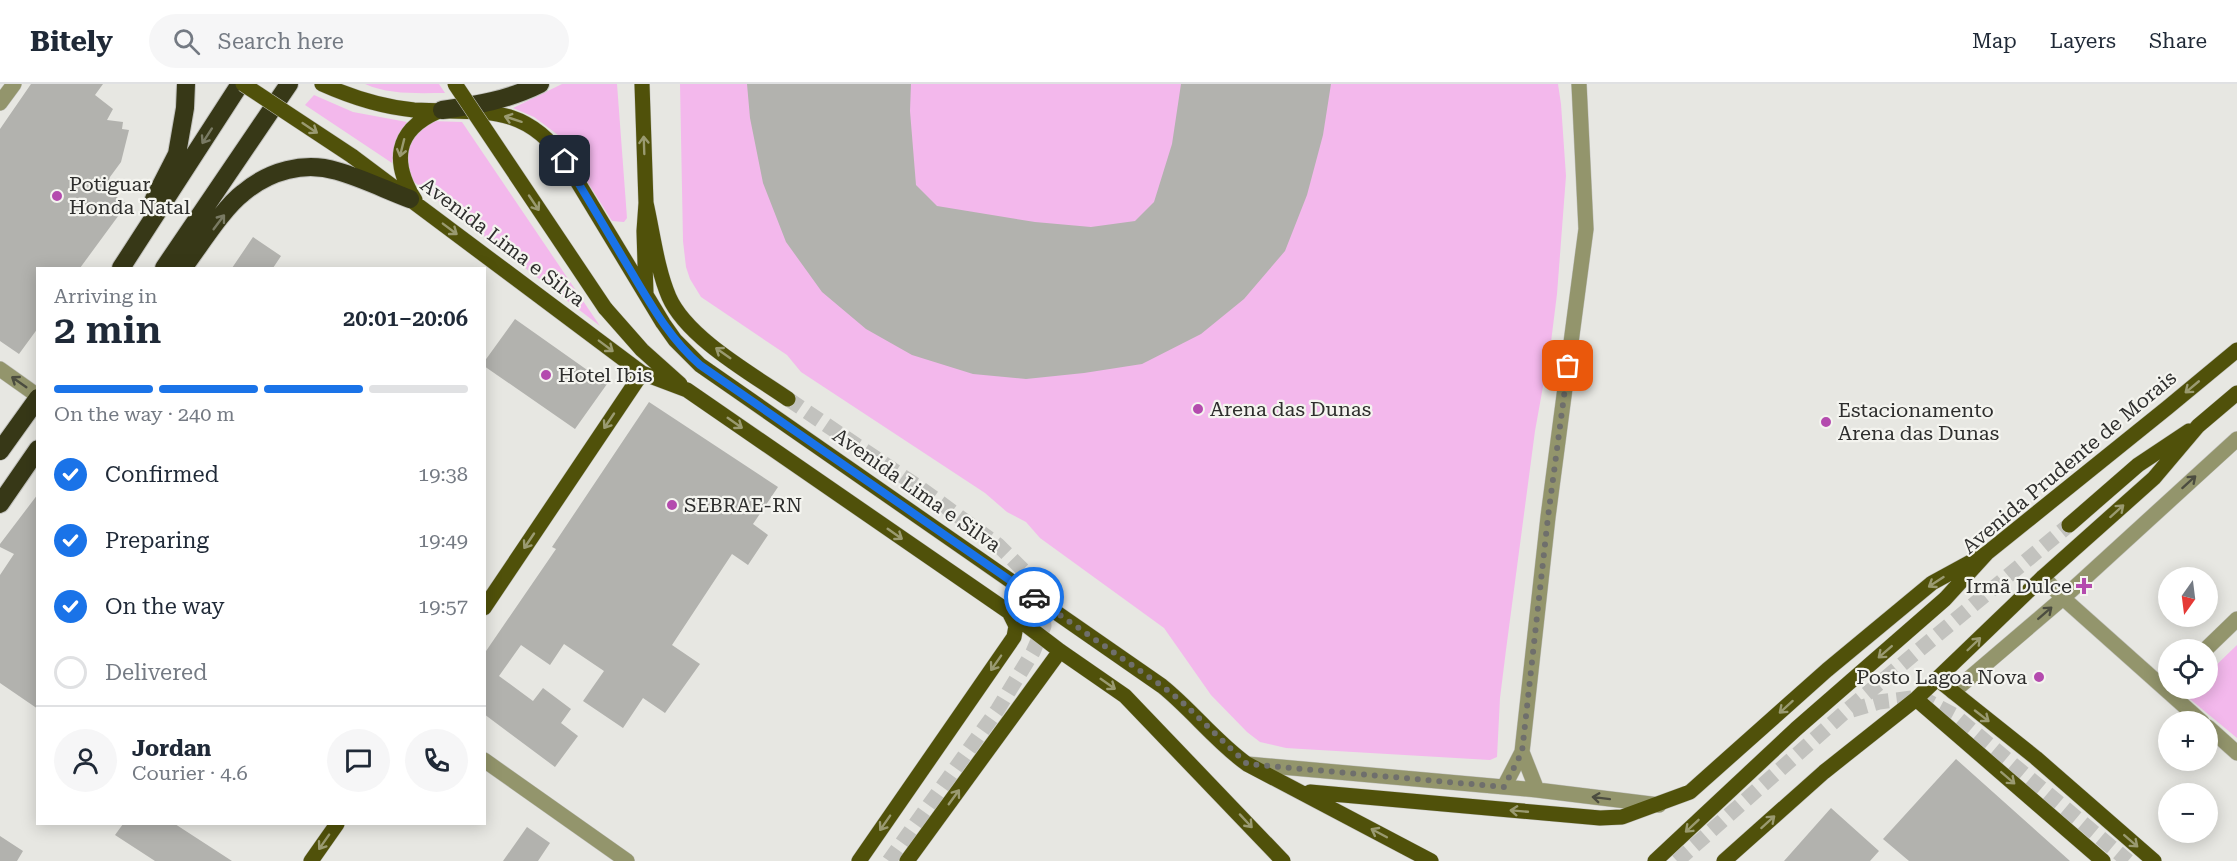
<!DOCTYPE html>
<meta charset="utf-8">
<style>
:root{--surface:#fff;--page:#f6f6f7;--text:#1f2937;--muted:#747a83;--line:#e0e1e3;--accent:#1a73e8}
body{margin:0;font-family:"Roboto Serif",serif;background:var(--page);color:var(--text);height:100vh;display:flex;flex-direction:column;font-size:22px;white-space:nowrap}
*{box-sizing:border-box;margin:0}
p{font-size:20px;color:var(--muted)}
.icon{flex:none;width:33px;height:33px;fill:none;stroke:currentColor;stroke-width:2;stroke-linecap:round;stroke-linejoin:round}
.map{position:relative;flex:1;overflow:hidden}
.side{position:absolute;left:36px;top:183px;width:450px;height:558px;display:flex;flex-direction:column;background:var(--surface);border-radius:0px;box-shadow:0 3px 15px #0003}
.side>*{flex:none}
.needle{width:39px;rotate:194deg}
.tools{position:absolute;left:2158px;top:483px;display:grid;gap:12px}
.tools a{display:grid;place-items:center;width:60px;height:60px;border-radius:50%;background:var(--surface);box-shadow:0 3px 15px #0003;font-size:30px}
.pin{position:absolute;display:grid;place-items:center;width:51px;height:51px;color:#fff;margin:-26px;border-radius:12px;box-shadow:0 3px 9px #0006}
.courier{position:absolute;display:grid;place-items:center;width:60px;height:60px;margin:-30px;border:4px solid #1a73e8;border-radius:50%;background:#fff;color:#222;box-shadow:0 2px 8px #0007}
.headline em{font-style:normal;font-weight:600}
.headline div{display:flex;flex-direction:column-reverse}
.headline{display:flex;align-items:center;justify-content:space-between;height:102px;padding:0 18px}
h1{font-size:39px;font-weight:600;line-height:45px}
.bar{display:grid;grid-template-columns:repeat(4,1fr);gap:9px 6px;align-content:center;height:72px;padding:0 18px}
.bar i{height:8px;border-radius:4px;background:var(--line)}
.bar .active{background:var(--accent)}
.bar p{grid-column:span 4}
.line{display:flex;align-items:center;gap:15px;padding:0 18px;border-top:2px solid var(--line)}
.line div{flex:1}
.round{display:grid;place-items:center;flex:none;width:63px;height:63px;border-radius:32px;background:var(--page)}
ol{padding:0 18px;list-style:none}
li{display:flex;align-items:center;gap:18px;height:66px}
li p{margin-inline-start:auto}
li .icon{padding:6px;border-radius:50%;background:var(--accent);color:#fff;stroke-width:4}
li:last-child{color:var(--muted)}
li i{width:33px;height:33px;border:3px solid var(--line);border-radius:50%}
header{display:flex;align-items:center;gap:36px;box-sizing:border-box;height:84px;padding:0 30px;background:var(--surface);border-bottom:2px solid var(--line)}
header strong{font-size:28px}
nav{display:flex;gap:33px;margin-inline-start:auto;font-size:21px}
.search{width:420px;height:54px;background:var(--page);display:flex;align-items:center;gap:15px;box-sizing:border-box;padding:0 21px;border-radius:33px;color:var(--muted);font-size:22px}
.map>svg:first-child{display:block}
</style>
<header>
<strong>Bitely</strong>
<div class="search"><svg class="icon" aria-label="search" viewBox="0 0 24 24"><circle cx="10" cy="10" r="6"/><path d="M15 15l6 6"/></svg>Search here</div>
<nav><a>Map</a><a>Layers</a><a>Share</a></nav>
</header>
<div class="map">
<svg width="2237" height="777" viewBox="0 0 2237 777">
<rect width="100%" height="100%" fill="#e7e7e2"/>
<path fill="#f3b8ec" d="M365 0H439L445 9C419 9 389 11 365 0Z
M562 0H617L627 134 624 138 612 137 558 51 534 33 513 24Z
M680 0H1558L1561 20 1566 92 1557 210 1551 258 1535 347 1506 566 1500 614 1497 673 1490 676 1302 665 1286 664 1260 658 1247 648 1211 611 1164 544 1040 454 1026 438 1007 428 985 409 801 288 787 271 701 213 690 195 686 183 683 157Z
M314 11 353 28 407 38 397 54 392 79 305 21Z
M431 37 462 38 600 242 413 97C403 65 407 57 431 37Z
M2237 561V654L2185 611 2191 605 2208 604V589Z"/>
<path fill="#b2b2ae" d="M31 0H103L95 11 113 25 107 36 123 38 122 45 129 46 121 78 110 93 106 106 127 120 80 184H38V244L19 270 0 257V45Z
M747 0H911L910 27 916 101 937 122 1035 138 1091 143 1135 137 1154 118 1172 60 1181 0H1331L1323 51 1307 111 1285 167 1244 215 1201 250 1142 280 1084 289 1026 295 973 290 912 271 866 245 822 208 786 158 763 99 750 34Z
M253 153 281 172 273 184H232Z
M515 235 607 300 575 345 484 282V278Z
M649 318 778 403 753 440 768 451 748 481 732 470 672 561 700 580 665 629 643 614 623 644 583 617 604 587 564 560 550 581 521 561 499 592 533 617 543 604 571 625 561 639 578 652 555 683 484 630V570L556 465 552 463Z
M38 410V625L0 599V491L14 470 0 463V460Z
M1956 675 2070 777H1909L1883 755Z
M1831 724 1879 767 1870 777H1784Z
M123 740H175L232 777H155L115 751Z
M527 743 550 759 538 777H503Z
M0 752 23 767 17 777H0Z"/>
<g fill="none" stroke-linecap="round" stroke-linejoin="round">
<path stroke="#c2c2be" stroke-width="15" stroke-dasharray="15 8" stroke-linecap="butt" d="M788 315 920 404 998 461 1034 497 1042 520 1044 542 1033 568 998 625 889 777
M1852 626 1879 618 1920 613 1954 631 2128 777
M1677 777 1846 627 2069 441"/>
<g stroke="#c2c2be" stroke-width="16">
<path id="minor" d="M0 19 14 0
M0 285 38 312
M2043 493 2063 514 2202 638
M2205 566 2237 535
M1953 608 2063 514 2237 355
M2208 643 2237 669
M1522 668 1537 706
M484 676 627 777
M1247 680 1537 706 1659 721
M1504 703 1522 668 1548 433 1586 145 1579 0"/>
</g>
<g stroke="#c2c2be" stroke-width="16">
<path id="major" d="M322 0C351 13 382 23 414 26 478 30 523 16 565 77L663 239 675 256 700 281 1162 602C1192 626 1216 658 1247 680L1431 777
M642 0 646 119 644 147 646 210
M352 72 642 289 687 306 1009 528 1060 567 1125 612 1283 777
M415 116C392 79 394 47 437 28
M646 119C653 150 657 185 669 213 687 254 752 290 788 315
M605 224 642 266 680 300
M2069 441 2138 381 2189 347
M484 524 642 289
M1937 595 2036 674 2154 777
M1916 615 2103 777
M1310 708 1600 734 1622 733 1690 708 1827 586 1932 499 1987 469
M311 777 337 740
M859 777 1014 553 1016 542 1009 528
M907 777 1060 567
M1655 777 1796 645 1945 515 1987 469 2167 324 2237 266
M1724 777 1824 688 1916 615 2043 493 2154 394 2198 342 2237 309"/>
</g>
<g stroke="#c2c2be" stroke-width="20">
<path id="highway" d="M442 26C477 21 508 16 540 0
M154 115 177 70 185 24 186 0
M121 184 240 0
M164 184 289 0
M183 184C199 163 223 124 243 109 269 87 304 77 337 87 362 94 386 106 410 115
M0 367 38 314
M0 420 38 365"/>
</g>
<use href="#minor" stroke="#93956c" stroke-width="15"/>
<use href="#major" stroke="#50510a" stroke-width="15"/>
<use href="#highway" stroke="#373817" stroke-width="18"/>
<g stroke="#c2c2be" stroke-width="16" stroke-linecap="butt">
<path id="major-bridge" d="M243 0 352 72
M455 0 605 224"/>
</g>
<use href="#major-bridge" stroke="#50510a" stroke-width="15"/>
</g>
<defs><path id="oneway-shaft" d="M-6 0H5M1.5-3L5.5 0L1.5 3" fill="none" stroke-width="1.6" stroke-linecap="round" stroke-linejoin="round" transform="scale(1.5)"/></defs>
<g stroke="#9a9a71">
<use href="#oneway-shaft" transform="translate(513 35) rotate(-162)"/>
<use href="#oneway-shaft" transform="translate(310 44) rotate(34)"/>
<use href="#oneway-shaft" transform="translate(644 61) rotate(-92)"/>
<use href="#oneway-shaft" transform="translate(402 64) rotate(104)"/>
<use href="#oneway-shaft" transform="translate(534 119) rotate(56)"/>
<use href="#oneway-shaft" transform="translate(450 145) rotate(37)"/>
<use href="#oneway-shaft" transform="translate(606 262) rotate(37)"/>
<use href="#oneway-shaft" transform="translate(723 269) rotate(-145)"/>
<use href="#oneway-shaft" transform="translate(2192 303) rotate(140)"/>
<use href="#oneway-shaft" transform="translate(609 337) rotate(124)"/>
<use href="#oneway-shaft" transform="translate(735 339) rotate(35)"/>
<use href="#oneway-shaft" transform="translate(2117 427) rotate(-42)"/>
<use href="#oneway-shaft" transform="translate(895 450) rotate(35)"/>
<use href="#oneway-shaft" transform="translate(529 457) rotate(124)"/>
<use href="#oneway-shaft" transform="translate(1936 498) rotate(147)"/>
<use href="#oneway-shaft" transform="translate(1974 560) rotate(-44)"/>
<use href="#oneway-shaft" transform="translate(1885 568) rotate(139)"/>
<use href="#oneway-shaft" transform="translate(996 579) rotate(125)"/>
<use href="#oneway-shaft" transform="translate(1108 600) rotate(35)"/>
<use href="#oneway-shaft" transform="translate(1786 623) rotate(138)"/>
<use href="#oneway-shaft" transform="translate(1982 632) rotate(38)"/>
<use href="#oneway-shaft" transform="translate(2008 694) rotate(41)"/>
<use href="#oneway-shaft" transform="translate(954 713) rotate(-54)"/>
<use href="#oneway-shaft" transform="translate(1519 727) rotate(-175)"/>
<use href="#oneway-shaft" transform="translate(1246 737) rotate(47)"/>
<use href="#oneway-shaft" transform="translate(1768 738) rotate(-42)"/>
<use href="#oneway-shaft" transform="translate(885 739) rotate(125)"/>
<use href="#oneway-shaft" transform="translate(1692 742) rotate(137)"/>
<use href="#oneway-shaft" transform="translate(1379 749) rotate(-152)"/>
<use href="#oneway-shaft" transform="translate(2131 757) rotate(41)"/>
<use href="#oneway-shaft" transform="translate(324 758) rotate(125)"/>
</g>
<g stroke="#797a63">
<use href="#oneway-shaft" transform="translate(207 52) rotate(123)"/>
<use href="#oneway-shaft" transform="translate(219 138) rotate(-53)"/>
</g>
<g stroke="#4c4d40">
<use href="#oneway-shaft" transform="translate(19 298) rotate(-145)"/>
<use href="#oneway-shaft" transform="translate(2189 398) rotate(-42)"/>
<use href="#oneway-shaft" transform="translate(2045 529) rotate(-41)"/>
<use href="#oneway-shaft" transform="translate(1601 714) rotate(-173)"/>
</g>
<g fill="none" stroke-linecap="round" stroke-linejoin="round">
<path stroke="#6f6f6c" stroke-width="6" stroke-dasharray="0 10.8" d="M1034 513 1162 602 1180 616 1247 680 1504 703 1522 668 1548 433 1568 282"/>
<path stroke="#1a73e8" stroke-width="8" d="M565 77C587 113 608 149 629 184 650 219 669 254 700 281L1034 513"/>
</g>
<g fill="#b44bae" stroke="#f4f4ef" stroke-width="2">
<circle cx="57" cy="112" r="6"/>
<circle cx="546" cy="291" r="6"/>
<circle cx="1198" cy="325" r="6"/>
<circle cx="1826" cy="338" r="6"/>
<circle cx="672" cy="421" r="6"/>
<path d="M2081 493h6v6h6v6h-6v6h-6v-6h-6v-6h6z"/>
<circle cx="2039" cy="593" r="6"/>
</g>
<g text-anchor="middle" stroke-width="4.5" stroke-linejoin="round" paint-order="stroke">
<g font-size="20" fill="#2e2e2d" stroke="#f4f4ef" text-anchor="start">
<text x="69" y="107">Potiguar<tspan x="69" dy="23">Honda Natal</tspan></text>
<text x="558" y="298">Hotel Ibis</text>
<text x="1210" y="332">Arena das Dunas</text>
<text x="1838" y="333">Estacionamento<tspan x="1838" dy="23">Arena das Dunas</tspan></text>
<text x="684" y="428">SEBRAE-RN</text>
<text x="2072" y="509" text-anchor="end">Irmã Dulce</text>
<text x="2027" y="600" text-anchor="end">Posto Lagoa Nova</text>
</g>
<g font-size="20" fill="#2e2e2d" stroke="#f4f4ef">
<text transform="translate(503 158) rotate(37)" y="7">Avenida Lima e Silva</text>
<text transform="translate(2069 378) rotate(-40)" y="7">Avenida Prudente de Morais</text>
<text transform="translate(917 406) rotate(35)" y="7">Avenida Lima e Silva</text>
</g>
</g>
</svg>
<div class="tools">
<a><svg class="needle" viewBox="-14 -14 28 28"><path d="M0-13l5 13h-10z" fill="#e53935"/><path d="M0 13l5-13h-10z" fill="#747a83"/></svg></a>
<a><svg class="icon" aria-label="locate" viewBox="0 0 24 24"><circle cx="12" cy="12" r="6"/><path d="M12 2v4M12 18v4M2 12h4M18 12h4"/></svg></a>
<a>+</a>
<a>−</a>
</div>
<div class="pin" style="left:1568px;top:282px;background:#ea580c"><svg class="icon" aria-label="bag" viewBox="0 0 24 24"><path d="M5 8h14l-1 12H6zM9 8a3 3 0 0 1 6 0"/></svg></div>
<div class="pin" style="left:565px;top:77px;background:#1f2937"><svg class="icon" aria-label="home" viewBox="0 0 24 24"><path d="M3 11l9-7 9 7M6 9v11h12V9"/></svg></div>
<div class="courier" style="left:1034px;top:513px"><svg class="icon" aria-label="car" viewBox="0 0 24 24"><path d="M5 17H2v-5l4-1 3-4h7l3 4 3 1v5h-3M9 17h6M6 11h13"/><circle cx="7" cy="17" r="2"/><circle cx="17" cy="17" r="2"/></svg></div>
<section class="side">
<div class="headline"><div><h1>2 min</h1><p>Arriving in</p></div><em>20:01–20:06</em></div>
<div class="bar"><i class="active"></i><i class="active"></i><i class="active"></i><i></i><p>On the way · 240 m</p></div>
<ol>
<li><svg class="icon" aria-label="check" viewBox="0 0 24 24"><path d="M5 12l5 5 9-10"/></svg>Confirmed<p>19:38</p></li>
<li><svg class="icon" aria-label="check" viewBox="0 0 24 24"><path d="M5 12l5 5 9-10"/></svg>Preparing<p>19:49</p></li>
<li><svg class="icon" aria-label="check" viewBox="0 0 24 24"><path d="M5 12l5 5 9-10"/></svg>On the way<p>19:57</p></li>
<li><i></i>Delivered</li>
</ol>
<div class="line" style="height:108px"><a class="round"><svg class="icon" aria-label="person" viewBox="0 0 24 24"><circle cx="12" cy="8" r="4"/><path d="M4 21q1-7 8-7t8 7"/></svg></a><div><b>Jordan</b><p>Courier · 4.6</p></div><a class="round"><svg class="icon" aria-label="chat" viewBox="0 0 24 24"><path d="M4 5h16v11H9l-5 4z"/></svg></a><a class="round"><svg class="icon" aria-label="phone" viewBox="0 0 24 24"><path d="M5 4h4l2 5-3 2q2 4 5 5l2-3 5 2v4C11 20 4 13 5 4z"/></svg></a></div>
</section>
</div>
